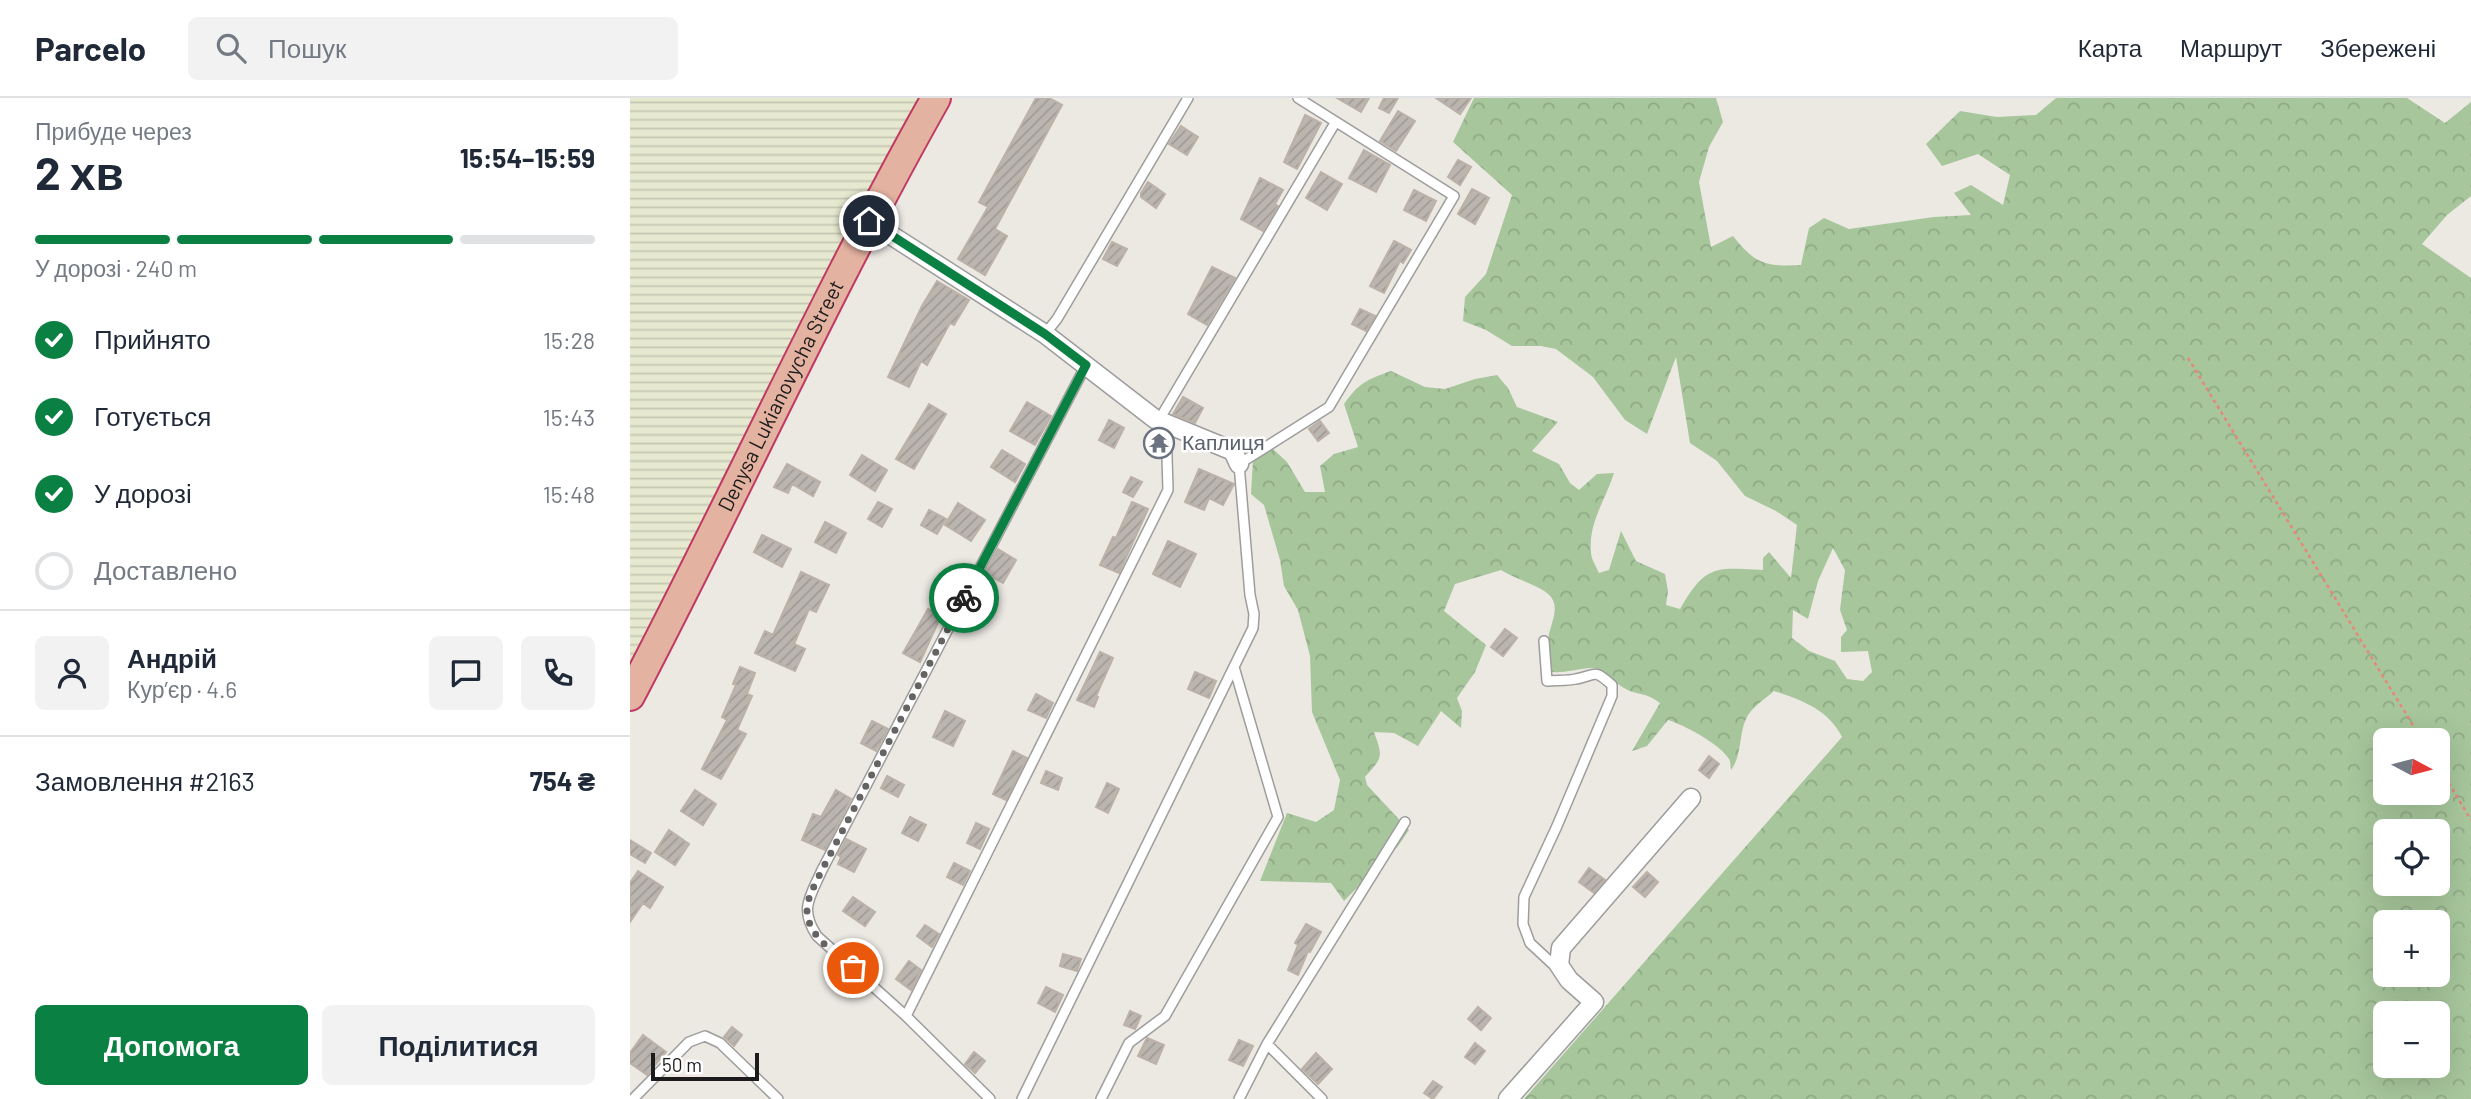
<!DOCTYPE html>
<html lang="uk">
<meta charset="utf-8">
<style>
:root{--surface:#fff;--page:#f2f2f3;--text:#1f2937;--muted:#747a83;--line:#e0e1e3;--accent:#0b8043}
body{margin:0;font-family:Barlow,sans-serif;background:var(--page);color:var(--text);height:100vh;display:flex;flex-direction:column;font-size:26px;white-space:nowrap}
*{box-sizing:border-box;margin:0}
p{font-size:23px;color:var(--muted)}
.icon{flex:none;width:38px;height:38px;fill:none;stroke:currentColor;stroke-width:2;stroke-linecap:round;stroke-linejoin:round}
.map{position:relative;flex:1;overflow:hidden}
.sheet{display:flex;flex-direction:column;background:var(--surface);width:630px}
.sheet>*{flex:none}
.needle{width:46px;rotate:97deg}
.controls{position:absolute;left:1743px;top:630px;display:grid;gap:14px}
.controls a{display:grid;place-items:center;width:77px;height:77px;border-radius:10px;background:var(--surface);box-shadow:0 7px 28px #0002;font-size:35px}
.scale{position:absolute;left:21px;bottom:18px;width:108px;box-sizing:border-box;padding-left:7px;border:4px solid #1c1c1c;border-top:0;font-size:19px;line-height:24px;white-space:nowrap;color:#1c1c1c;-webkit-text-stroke:5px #fff;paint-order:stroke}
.pin{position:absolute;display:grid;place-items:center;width:60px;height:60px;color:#fff;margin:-30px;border:4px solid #fff;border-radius:50%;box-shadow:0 2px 7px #0007}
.courier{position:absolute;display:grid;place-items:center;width:70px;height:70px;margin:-35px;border:5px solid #0b8043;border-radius:50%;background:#fff;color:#222;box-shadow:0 2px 9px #0007}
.overview em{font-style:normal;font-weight:700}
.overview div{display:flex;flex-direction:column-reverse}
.overview{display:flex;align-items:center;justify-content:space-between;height:119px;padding:0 35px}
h1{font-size:46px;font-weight:700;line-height:52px}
.bar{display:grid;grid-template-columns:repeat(4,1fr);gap:10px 7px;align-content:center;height:84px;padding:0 35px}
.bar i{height:9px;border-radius:5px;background:var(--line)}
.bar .selected{background:var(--accent)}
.bar p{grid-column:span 4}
.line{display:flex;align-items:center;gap:18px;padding:0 35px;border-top:2px solid var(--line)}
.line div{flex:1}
.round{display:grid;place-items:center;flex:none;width:74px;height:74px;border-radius:10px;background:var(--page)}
ol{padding:0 35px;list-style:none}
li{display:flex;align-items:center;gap:21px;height:77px}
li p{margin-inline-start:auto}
li .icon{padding:7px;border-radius:50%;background:var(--accent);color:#fff;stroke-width:4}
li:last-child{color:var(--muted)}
li i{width:38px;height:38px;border:4px solid var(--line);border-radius:50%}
.cta{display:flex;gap:14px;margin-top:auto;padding:14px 35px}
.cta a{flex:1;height:80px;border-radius:10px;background:var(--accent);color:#fff;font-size:28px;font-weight:700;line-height:80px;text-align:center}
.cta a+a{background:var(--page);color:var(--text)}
header{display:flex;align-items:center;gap:42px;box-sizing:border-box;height:98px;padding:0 35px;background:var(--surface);border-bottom:2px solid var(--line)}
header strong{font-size:33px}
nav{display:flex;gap:38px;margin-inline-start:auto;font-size:24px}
.search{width:490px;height:63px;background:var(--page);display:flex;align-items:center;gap:18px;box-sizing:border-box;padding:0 24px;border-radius:10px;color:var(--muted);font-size:26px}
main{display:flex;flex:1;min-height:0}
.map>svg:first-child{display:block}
</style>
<header>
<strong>Parcelo</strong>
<div class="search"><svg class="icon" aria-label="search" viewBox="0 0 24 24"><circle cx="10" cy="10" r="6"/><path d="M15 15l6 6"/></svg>Пошук</div>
<nav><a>Карта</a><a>Маршрут</a><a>Збережені</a></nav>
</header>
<main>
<section class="sheet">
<div class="overview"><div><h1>2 хв</h1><p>Прибуде через</p></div><em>15:54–15:59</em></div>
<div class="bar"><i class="selected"></i><i class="selected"></i><i class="selected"></i><i></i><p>У дорозі · 240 m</p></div>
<ol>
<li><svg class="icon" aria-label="check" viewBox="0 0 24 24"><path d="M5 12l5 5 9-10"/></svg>Прийнято<p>15:28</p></li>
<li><svg class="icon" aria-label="check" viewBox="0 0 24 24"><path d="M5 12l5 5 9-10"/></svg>Готується<p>15:43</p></li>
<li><svg class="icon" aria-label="check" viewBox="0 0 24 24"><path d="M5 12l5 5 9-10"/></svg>У дорозі<p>15:48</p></li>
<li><i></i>Доставлено</li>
</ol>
<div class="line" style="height:126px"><a class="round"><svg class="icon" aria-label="person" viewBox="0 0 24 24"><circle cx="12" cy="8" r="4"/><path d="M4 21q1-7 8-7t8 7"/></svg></a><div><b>Андрій</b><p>Кур’єр · 4.6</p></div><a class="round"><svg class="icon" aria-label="chat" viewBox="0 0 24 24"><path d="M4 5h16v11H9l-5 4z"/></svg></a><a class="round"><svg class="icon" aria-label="phone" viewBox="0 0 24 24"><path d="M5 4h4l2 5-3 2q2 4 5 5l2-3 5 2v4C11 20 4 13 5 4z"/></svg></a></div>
<div class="line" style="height:91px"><div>Замовлення #2163</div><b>754 ₴</b></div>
<div class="cta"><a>Допомога</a><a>Поділитися</a></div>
</section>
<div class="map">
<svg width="1841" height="1001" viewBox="0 0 1841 1001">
<defs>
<pattern id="farmland-rules" width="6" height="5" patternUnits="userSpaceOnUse" patternTransform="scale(1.75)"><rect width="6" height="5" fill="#e6e9d0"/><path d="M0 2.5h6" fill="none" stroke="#c5c7b2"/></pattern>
<pattern id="forest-crowns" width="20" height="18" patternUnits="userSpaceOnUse" patternTransform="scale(1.75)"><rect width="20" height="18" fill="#a7c69c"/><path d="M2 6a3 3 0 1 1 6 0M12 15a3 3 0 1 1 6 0" fill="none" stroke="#8faa86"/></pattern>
<pattern id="building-hatch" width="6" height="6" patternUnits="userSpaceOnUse" patternTransform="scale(1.75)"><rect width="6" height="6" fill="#bbb5b0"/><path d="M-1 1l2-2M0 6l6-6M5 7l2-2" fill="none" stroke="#a09b97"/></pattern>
</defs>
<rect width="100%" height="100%" fill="#ece9e3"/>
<path fill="url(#farmland-rules)" d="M0 0H290L223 122 0 564Z"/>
<path fill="url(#forest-crowns)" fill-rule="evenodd" d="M844 0H1086L1093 24 1079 49 1069 84 1081 149 1103 138C1125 166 1136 169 1171 167L1179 130 1194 120 1219 131 1304 119 1341 117 1324 95 1341 87 1373 107 1380 77 1348 56 1312 68 1296 46 1330 13 1367 19 1406 17 1426 0H1777L1815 25 1841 4V98L1817 117 1792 146 1841 180V1001H894L1212 639C1198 611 1171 602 1144 593 1136 600 1124 608 1118 617 1108 634 1113 656 1101 672 1100 668 1101 664 1099 661 1090 646 1054 627 1038 622L1017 648 1002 653 1030 605C1014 593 1007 598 994 590 982 583 975 569 960 570 947 571 935 575 921 574 920 564 917 551 918 541 921 522 935 504 911 491 898 484 884 480 871 472L825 486 814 513 856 547 845 574 827 600 832 613 831 630 811 613 788 648 764 635 744 634C753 659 753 659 735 679L737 687 779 732 768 748 714 803 701 785 630 783 657 715 686 724 704 712 710 682 682 614 680 558 668 512 654 488 650 462 634 407 621 396 623 362 643 351 657 364 675 394H695L690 368 704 356 728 349 714 306C729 285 736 282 761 273L795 289 815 291 845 281 867 277 878 290 887 309 928 324 902 353 929 366 940 385 949 392 967 376 984 375C976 401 958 425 961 454 961 461 966 468 969 475L979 472 991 433 1006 463 1035 476 1038 493 1036 507 1050 511C1075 467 1085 469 1133 472V460L1139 454 1161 480 1167 427 1146 413 1115 398 1087 363 1060 345 1046 259 1017 336 995 322 963 279 926 251 911 248H882L856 232 833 223 835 199 856 176 882 97 823 44ZM1203 450 1215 472 1210 512 1217 532 1211 539V554L1238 553 1242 574 1233 583 1217 581 1205 563 1179 553 1162 540 1163 512 1178 521 1188 483ZM1755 642H1808V695H1755ZM1755 733H1808V786H1755ZM1755 824H1808V877H1755ZM1755 915H1808V968H1755Z"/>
<path fill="url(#building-hatch)" stroke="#bbb1a7" stroke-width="2" d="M406 0H419L432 7 365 131 377 138 355 177 328 161 358 109 349 104Z
M707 0H739L731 14Z
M754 0H768L759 15 749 10Z
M806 0H841L830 16Z
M768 13 785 23 766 53 750 43Z
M675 17 691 25 667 71 654 64Z
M551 28 568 39 557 57 539 46Z
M734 52 760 67 746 94 719 80Z
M828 62 841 69 830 87 818 79Z
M691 74 712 86 697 112 676 100Z
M630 80 653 92 645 106 648 108 633 133 611 121Z
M518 84 535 96 526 110 511 99V95Z
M842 91 859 100 845 126 828 116Z
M784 92 806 103 796 123 774 112Z
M764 143 781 152 773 165 770 163 754 195 740 188Z
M482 144 497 151 487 168 473 161Z
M582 169 605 180 577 227 558 216Z
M307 183 339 202 324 227 320 225 297 267 291 263 279 289 258 279 292 208Z
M730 211 745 218 736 233 722 226Z
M553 299 573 310 565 325 543 316Z
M397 304 421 318 405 347 380 333Z
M299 306 316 316 284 371 266 361Z
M479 322 494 330 484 350 469 342Z
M690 323 699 335 688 343 679 331Z
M372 352 395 366 385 384 361 369Z
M232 357 257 372 245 393 220 377Z
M157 366 190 384 183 398 162 386 158 395 144 389Z
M569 371 604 386 593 407 579 400 574 412 555 404Z
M501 379 512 384 503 399 493 394Z
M248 404 262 411 252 429 238 421Z
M502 404 518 411 489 475 470 467 483 439 486 440Z
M328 405 355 422 341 443 315 427Z
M299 412 316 421 307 436 291 427Z
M195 424 216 435 206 455 185 444Z
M132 437 161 451 152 469 124 454Z
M538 443 566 456 550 489 523 476Z
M368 451 386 462 373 485 355 475Z
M171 474 199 487 186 514 179 511 164 546 175 551 165 573 125 555 135 533 143 537Z
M298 511 311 518 290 564 273 555Z
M875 531 887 540 873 558 861 549Z
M470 554 483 560 466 598 468 599 464 609 447 602Z
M110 569 125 575 117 596 122 598 107 632 116 636 91 681 72 671 97 622 92 619 106 587 103 586Z
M565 574 586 583 579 600 558 591Z
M406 596 423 605 416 620 398 612Z
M315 613 335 623 323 648 303 639Z
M242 623 258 631 246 653 231 645Z
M383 653 397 660 376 702 363 696Z
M1079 658 1089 666 1079 680 1069 672Z
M416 673 432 680 428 692 411 685Z
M257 678 274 687 268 699 251 690Z
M477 685 489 691 478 715 466 709Z
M65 692 86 706 73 727 51 713Z
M206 692 221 701 195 752 172 742 183 716 191 719Z
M280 719 296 727 288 743 272 735Z
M346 725 359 731 350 751 337 745Z
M39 732 59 746 45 767 25 754Z
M216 741 236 751 224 774 208 766 211 759 208 757Z
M0 742 21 755 15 765 0 756Z
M324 765 340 773 333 787 317 779Z
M959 770 975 782 964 795 949 784Z
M8 773 33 789 20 810 13 805 0 824V785Z
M1017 774 1028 784 1015 799 1003 789Z
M223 799 245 814 235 828 213 813Z
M676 826 691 834 680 854 678 853 668 877 658 872 668 847 665 845Z
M295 827 309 836 302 849 287 838Z
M433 856 451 861 447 873 430 868Z
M279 863 291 872 281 892 266 881Z
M416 889 433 897 425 914 408 905Z
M848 909 861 920 851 932 838 921Z
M500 913 511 918 505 931 494 927Z
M102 929 112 937 104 948 94 939Z
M13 937 36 954 17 977 0 965V955Z
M517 940 534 947 526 966 508 958Z
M609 942 623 948 613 968 599 962Z
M845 945 855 953 845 966 835 959Z
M344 954 355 963 345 975 335 966Z
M686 955 702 971 688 986 672 971Z
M803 983 812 989 803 1001 794 995Z"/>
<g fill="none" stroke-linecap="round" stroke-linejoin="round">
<g stroke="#9d9d9d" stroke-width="12">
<path id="service" d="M415 236 427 221 558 0
M529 322 705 25
M914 543 917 583C926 582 937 583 946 581 967 577 963 570 982 587V598L927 728 894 799 893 826 900 845 928 871
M276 918 538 392 536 325
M637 946 692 1001
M3 1001 59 944 75 938 90 945 148 1001
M360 1001 276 918 187 838C169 811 180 799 192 772L456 267
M392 1001 623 530 624 516 620 497 609 366 699 309 824 98 668 0
M471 1001 499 945 535 918 648 719 604 569
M609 1001 637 946 775 724"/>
</g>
<g stroke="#9d9d9d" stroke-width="21">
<path id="minor" d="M239 123 415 236 525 321 603 353 609 366
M878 1001 964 904 939 882 929 867 931 850 1061 700"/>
</g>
<g stroke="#c03963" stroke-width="32">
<g id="trunk">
<path id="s1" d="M0 598C104 400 196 195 306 0"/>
</g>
</g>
<path stroke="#e78778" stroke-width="2.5" stroke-dasharray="3.5 3.5" stroke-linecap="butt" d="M1558 260 1792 642
M1808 667 1841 722"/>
<use href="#service" stroke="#fff" stroke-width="9"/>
<use href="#minor" stroke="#fff" stroke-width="18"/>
<use href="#trunk" stroke="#e4b2a1" stroke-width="28"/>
</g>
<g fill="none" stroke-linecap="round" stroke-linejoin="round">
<path stroke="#656462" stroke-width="7" stroke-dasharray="0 12.6" d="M223 870C203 853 171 834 178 804 181 793 187 782 192 772L334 500"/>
<path stroke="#0b8043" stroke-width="9" d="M239 123 415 236 456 267 334 500"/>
</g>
<defs>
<g id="temple-ring" transform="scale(1.575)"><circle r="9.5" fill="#fff" stroke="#6b7280" stroke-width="1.5"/><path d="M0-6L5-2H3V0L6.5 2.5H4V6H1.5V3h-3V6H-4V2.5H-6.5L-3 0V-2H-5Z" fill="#6b7280"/></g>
</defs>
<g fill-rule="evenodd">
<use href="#temple-ring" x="529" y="345"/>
</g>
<g text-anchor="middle" stroke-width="5" stroke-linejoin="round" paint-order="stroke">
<g font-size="21" fill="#1c1c1c" stroke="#fff">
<text dy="7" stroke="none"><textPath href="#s1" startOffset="336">Denysa Lukianovycha Street</textPath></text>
</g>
<g font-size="21" fill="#5b616d" stroke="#fff" text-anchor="start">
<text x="552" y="352">Каплиця</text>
</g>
</g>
</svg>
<div class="controls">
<a><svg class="needle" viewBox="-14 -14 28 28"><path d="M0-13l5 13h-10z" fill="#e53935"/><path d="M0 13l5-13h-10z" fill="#747a83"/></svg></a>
<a><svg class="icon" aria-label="locate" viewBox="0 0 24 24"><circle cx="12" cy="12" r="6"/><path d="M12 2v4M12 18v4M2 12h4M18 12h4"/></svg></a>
<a>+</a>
<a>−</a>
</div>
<div class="scale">50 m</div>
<div class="pin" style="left:223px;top:870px;background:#ea580c"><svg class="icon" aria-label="bag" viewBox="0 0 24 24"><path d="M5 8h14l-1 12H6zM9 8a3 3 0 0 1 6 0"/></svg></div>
<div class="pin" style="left:239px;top:123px;background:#1f2937"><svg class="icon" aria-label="home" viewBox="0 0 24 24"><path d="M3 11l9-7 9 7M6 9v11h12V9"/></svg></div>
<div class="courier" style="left:334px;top:500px"><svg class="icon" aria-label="bike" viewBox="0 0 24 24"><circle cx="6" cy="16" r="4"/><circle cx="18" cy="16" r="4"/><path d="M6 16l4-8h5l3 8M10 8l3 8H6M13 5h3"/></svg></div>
</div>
</main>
